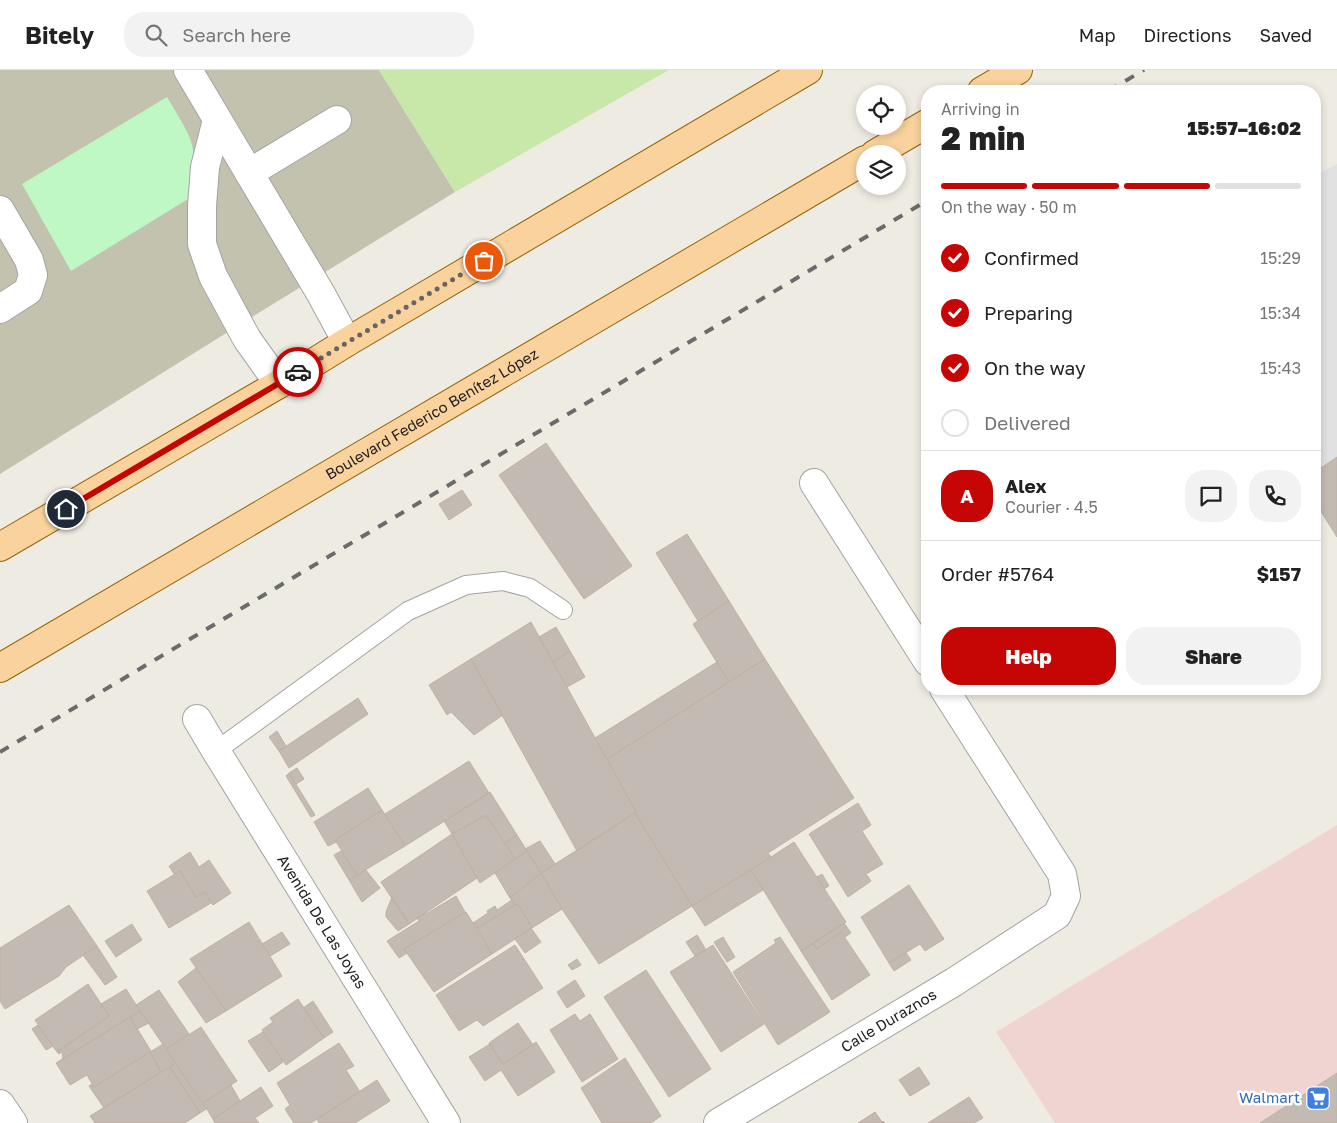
<!DOCTYPE html>
<meta charset="utf-8">
<style>
:root{--surface:#fff;--page:#f2f2f2;--text:#222;--muted:#767676;--line:#e0e0e0;--accent:#c60505}
body{margin:0;font-family:"Golos Text",sans-serif;background:var(--page);color:var(--text);height:100vh;display:flex;flex-direction:column;font-size:19px;white-space:nowrap}
*{box-sizing:border-box;margin:0}
p{font-size:16px;color:var(--muted)}
.icon{flex:none;width:28px;height:28px;fill:none;stroke:currentColor;stroke-width:2;stroke-linecap:round;stroke-linejoin:round}
.map{position:relative;flex:1;overflow:hidden}
.side{position:absolute;left:921px;top:15px;width:400px;height:610px;display:flex;flex-direction:column;background:var(--surface);border-radius:20px;box-shadow:0 2px 8px #0003}
.side>*{flex:none}
.fabs{position:absolute;left:856px;top:15px;display:grid;gap:10px}
.fabs a{display:grid;place-items:center;width:50px;height:50px;border-radius:50%;background:var(--surface);box-shadow:0 2px 8px #0003;font-size:25px}
.pin{position:absolute;display:grid;place-items:center;width:42px;height:42px;color:#fff;margin:-21px;border:2px solid #fff;border-radius:50%;box-shadow:0 1px 5px #0007}
.courier{position:absolute;display:grid;place-items:center;width:50px;height:50px;margin:-25px;border:4px solid #c60505;border-radius:50%;background:#fff;color:#222;box-shadow:0 1px 6px #0007}
.head em{font-style:normal;font-weight:800}
.head div{display:flex;flex-direction:column-reverse}
.head{display:flex;align-items:center;justify-content:space-between;height:85px;padding:0 20px}
h1{font-size:32px;font-weight:800;line-height:38px}
.bar{display:grid;grid-template-columns:repeat(4,1fr);gap:8px 5px;align-content:center;height:60px;padding:0 20px}
.bar i{height:6px;border-radius:4px;background:var(--line)}
.bar .current{background:var(--accent)}
.bar p{grid-column:span 4}
.line{display:flex;align-items:center;gap:12px;padding:0 20px;border-top:1px solid var(--line)}
.line div{flex:1}
.round{display:grid;place-items:center;flex:none;width:52px;height:52px;border-radius:20px;background:var(--page)}
ol{padding:0 20px;list-style:none}
li{display:flex;align-items:center;gap:15px;height:55px}
li p{margin-inline-start:auto}
li .icon{padding:5px;border-radius:50%;background:var(--accent);color:#fff;stroke-width:4}
li:last-child{color:var(--muted)}
li i{width:28px;height:28px;border:2px solid var(--line);border-radius:50%}
.button{display:flex;gap:10px;margin-top:auto;padding:10px 20px}
.button a{flex:1;height:58px;border-radius:20px;background:var(--accent);color:#fff;font-size:20px;font-weight:800;line-height:58px;text-align:center}
.button a+a{background:var(--page);color:var(--text)}
header{display:flex;align-items:center;gap:30px;box-sizing:border-box;height:70px;padding:0 25px;background:var(--surface);border-bottom:1px solid var(--line)}
header strong{font-size:24px}
nav{display:flex;gap:28px;margin-inline-start:auto;font-size:18px}
.search{width:350px;height:45px;background:var(--page);display:flex;align-items:center;gap:12px;box-sizing:border-box;padding:0 18px;border-radius:20px;color:var(--muted);font-size:19px}
.map>svg:first-child{display:block}
</style>
<header>
<strong>Bitely</strong>
<div class="search"><svg class="icon" aria-label="search" viewBox="0 0 24 24"><circle cx="10" cy="10" r="6"/><path d="M15 15l6 6"/></svg>Search here</div>
<nav><a>Map</a><a>Directions</a><a>Saved</a></nav>
</header>
<div class="map">
<svg width="1337" height="1053" viewBox="0 0 1337 1053">
<rect width="100%" height="100%" fill="#eeebe3"/>
<path fill="#efd4d2" d="M1337 755V1053H1055L996 962Z"/>
<path fill="#c2c2af" d="M0 0H379L455 122 244 252 0 404Z"/>
<path fill="#c8e8aa" d="M379 0H669L455 122Z"/>
<path fill="#c0f8c5" d="M167 27C174 39 182 51 188 64 198 84 193 108 188 129L71 201 22 114Z"/>
<path fill="#e1e1e1" d="M1337 94V387L1315 402V106Z"/>
<path fill="#c3bab3" stroke="#bfb1a6" d="M546 373 632 496 584 529 499 405Z
M1337 387V467L1315 432V402Z
M462 420 472 435 449 450 439 434Z
M687 464 729 531 698 551 656 483Z
M729 531 765 589 729 612 693 554Z
M531 552 636 742 577 781 471 589Z
M556 557 570 581 553 592 539 567Z
M570 581 585 607 567 617 553 592Z
M471 589 503 645 474 665 451 642 447 645 429 615Z
M765 589 854 728 768 783 771 787 692 836 635 743 636 742 607 689Z
M717 592 729 612 607 689 595 668Z
M358 628 368 644 289 698 279 681Z
M277 661 286 676 279 681 269 667Z
M469 691 489 723 405 776 385 744Z
M297 698 304 709 296 714 289 703Z
M289 703 315 745 311 747 286 706Z
M368 718 382 740 335 770 336 772 328 776 314 752Z
M490 722 517 765 505 773 486 745 452 764 444 751Z
M858 733 871 755 862 761 883 794 866 804 871 811 848 827 809 764Z
M382 740 405 776 357 805 335 770Z
M635 743 692 836 599 894 562 839 541 803Z
M486 745 515 789 480 813 452 764Z
M452 764 477 808 409 854 381 812Z
M517 765 527 781 515 789 505 773Z
M540 771 555 794 541 803 525 779Z
M794 772 846 852 801 881 751 800Z
M341 781 357 805 349 810 334 785Z
M527 781 541 803 510 828 495 803Z
M190 782 199 797 209 790 231 823 213 835 205 822 196 827 180 801 174 804 169 796Z
M366 800 380 818 362 832 349 810Z
M751 800 763 820 705 856 692 836Z
M180 801 196 827 205 822 211 833 169 858 147 821Z
M541 803 562 839 532 858 518 834 515 835 510 828Z
M822 804 829 816 824 819 817 807Z
M909 815 944 869 925 881 920 874 889 893 861 847Z
M456 826 465 842 404 879 407 883 399 888 387 871 419 851 417 848 426 842V844Z
M392 827 409 854 398 861 386 847V842Z
M512 830 515 835 477 858 473 853 488 843 487 841 495 836 497 840Z
M518 834 532 858 492 884 477 858Z
M69 835 97 876 66 897 59 906 5 939 0 931V878Z
M466 842 492 884 434 922 404 879Z
M249 852 282 906 226 941 190 889Z
M844 853 851 863 845 867 841 862 817 879 813 873Z
M132 854 142 870 116 887 105 871Z
M531 858 541 872 525 883 515 869Z
M282 862 290 874 270 886 262 874Z
M841 862 870 905 832 930 801 881 813 873 817 879Z
M697 865 706 880 695 886 686 872Z
M723 867 735 887 727 892 714 872Z
M780 867 830 942 778 975 733 902 776 873 774 870Z
M515 875 543 918 483 956 477 950 459 961 436 925Z
M713 875 764 954 721 982 670 902Z
M97 876 117 907 105 915 83 885Z
M906 883 911 890 894 901 889 893Z
M577 889 581 895 572 900 568 895Z
M196 898 226 941 206 953 178 912Z
M646 900 711 999 669 1027 604 927Z
M575 910 585 926 567 938 557 922Z
M88 914 109 946 57 982 35 950Z
M126 919 140 941 63 989 62 982 59 984 57 982 109 946 101 934Z
M159 920 189 964 166 979 136 935Z
M298 929 324 968 286 995 262 960 273 952 270 948Z
M313 931 333 962 324 968 303 938Z
M140 941 149 953 137 959 130 947Z
M575 944 580 951 590 944 618 989 582 1012 550 960Z
M130 947 151 981 94 1017 87 1005 70 1015 56 993Z
M518 953 533 975 503 994 489 973Z
M38 955 53 976 46 980 32 959Z
M201 957 237 1011 203 1033 166 979Z
M263 962 283 992 269 1002 248 971Z
M536 972 555 1002 518 1026 501 1000 485 1011 469 987 490 974 503 994Z
M339 973 354 996 346 1000 360 1022 311 1053H294L285 1039 290 1035 277 1013Z
M163 974 175 993 161 1002 150 982Z
M150 982 161 1002 104 1038 89 1016 92 1014 94 1017Z
M625 988 661 1046 651 1053H602L581 1018Z
M175 993 206 1039 200 1043 170 997Z
M170 997 200 1043 185 1053H95L90 1046Z
M919 997 930 1014 910 1026 899 1010Z
M1337 1003V1053H1260Z
M377 1010 390 1031 355 1053H319L317 1049Z
M231 1015 240 1031 213 1049 203 1033Z
M261 1017 273 1036 255 1048 259 1053H215L213 1049Z
M969 1027 983 1048 974 1053H928Z
M875 1042 882 1052 883 1051 885 1053H858Z"/>
<g fill="none" stroke-linecap="round" stroke-linejoin="round">
<g stroke="#a4a4a4" stroke-width="20">
<path id="lane" d="M216 681 408 541 466 515 503 511 530 518 563 540"/>
</g>
<g stroke="#a4a4a4" stroke-width="30">
<g id="street">
<path d="M188 0 321 224 347 272"/>
<path d="M217 50 205 97 202 136V174L213 206 247 269 279 314"/>
<path d="M249 103 337 50"/>
<path d="M0 140 29 190 33 205 28 221 0 239"/>
<path d="M814 413 928 592"/>
<path id="s1" d="M197 649 216 681 446 1053"/>
<path d="M0 1034 13 1053"/>
<path id="s2" d="M718 1053 954 912 1057 845 1066 826 1062 804 944 619"/>
</g>
</g>
<g stroke="#936403" stroke-width="30">
<g id="primary">
<path d="M982 21 1018 0"/>
<path d="M875 84 928 53"/>
<path d="M0 477 279 314 347 272 808 0"/>
<path id="s3" d="M0 598 865 90"/>
</g>
</g>
<use href="#lane" stroke="#fff" stroke-width="18"/>
<use href="#street" stroke="#fff" stroke-width="28"/>
<use href="#primary" stroke="#f9d29d" stroke-width="28"/>
<path stroke="#6b6b6b" stroke-width="4" stroke-dasharray="10 10" stroke-linecap="butt" d="M1108 21 1144 0
M0 682 928 130"/>
</g>
<g fill="none" stroke-linecap="round" stroke-linejoin="round">
<path stroke="#666562" stroke-width="5" stroke-dasharray="0 9" d="M298 302 348 272 484 191"/>
<path stroke="#c60505" stroke-width="6" d="M66 439 298 302"/>
</g>
<defs>
<g id="supermarket-square" transform="scale(1.25)"><rect x="-9" y="-9" width="18" height="18" rx="4" fill="#3f7fe0" stroke="#fff"/><path d="M-6-5.5h2.5l.6 2H6L4.5 2H-2.5L-4.4-4H-6ZM-1.5 3.2a1.3 1.3 0 1 0 .1 0ZM3 3.2a1.3 1.3 0 1 0 .1 0Z" fill="#fff"/></g>
</defs>
<g fill-rule="evenodd">
<use href="#supermarket-square" x="1318" y="1028"/>
</g>
<g text-anchor="middle" stroke-width="5" stroke-linejoin="round" paint-order="stroke">
<g font-size="15" fill="#1d1d1d" stroke="#fff">
<text dy="5" stroke="none"><textPath href="#s3" startOffset="501">Boulevard Federico Benítez López</textPath></text>
<text dy="5" stroke="none"><textPath href="#s1" startOffset="238">Avenida De Las Joyas</textPath></text>
<text dy="5" stroke="none"><textPath href="#s2" startOffset="199">Calle Duraznos</textPath></text>
</g>
<g font-size="15" fill="#366cbe" stroke="#fff" text-anchor="end">
<text x="1300" y="1033">Walmart</text>
</g>
</g>
</svg>
<div class="fabs">
<a><svg class="icon" aria-label="locate" viewBox="0 0 24 24"><circle cx="12" cy="12" r="6"/><path d="M12 2v4M12 18v4M2 12h4M18 12h4"/></svg></a>
<a><svg class="icon" aria-label="layers" viewBox="0 0 24 24"><path d="M12 4l9 5-9 5-9-5zM3 14l9 5 9-5"/></svg></a>
</div>
<div class="pin" style="left:484px;top:191px;background:#ea580c"><svg class="icon" aria-label="bag" viewBox="0 0 24 24"><path d="M5 8h14l-1 12H6zM9 8a3 3 0 0 1 6 0"/></svg></div>
<div class="pin" style="left:66px;top:439px;background:#1f2937"><svg class="icon" aria-label="home" viewBox="0 0 24 24"><path d="M3 11l9-7 9 7M6 9v11h12V9"/></svg></div>
<div class="courier" style="left:298px;top:302px"><svg class="icon" aria-label="car" viewBox="0 0 24 24"><path d="M5 17H2v-5l4-1 3-4h7l3 4 3 1v5h-3M9 17h6M6 11h13"/><circle cx="7" cy="17" r="2"/><circle cx="17" cy="17" r="2"/></svg></div>
<section class="side">
<div class="head"><div><h1>2 min</h1><p>Arriving in</p></div><em>15:57–16:02</em></div>
<div class="bar"><i class="current"></i><i class="current"></i><i class="current"></i><i></i><p>On the way · 50 m</p></div>
<ol>
<li><svg class="icon" aria-label="check" viewBox="0 0 24 24"><path d="M5 12l5 5 9-10"/></svg>Confirmed<p>15:29</p></li>
<li><svg class="icon" aria-label="check" viewBox="0 0 24 24"><path d="M5 12l5 5 9-10"/></svg>Preparing<p>15:34</p></li>
<li><svg class="icon" aria-label="check" viewBox="0 0 24 24"><path d="M5 12l5 5 9-10"/></svg>On the way<p>15:43</p></li>
<li><i></i>Delivered</li>
</ol>
<div class="line" style="height:90px"><b class="round" style="background:var(--accent);color:#fff">A</b><div><b>Alex</b><p>Courier · 4.5</p></div><a class="round"><svg class="icon" aria-label="chat" viewBox="0 0 24 24"><path d="M4 5h16v11H9l-5 4z"/></svg></a><a class="round"><svg class="icon" aria-label="phone" viewBox="0 0 24 24"><path d="M5 4h4l2 5-3 2q2 4 5 5l2-3 5 2v4C11 20 4 13 5 4z"/></svg></a></div>
<div class="line" style="height:65px"><div>Order #5764</div><b>$157</b></div>
<div class="button"><a>Help</a><a>Share</a></div>
</section>
</div>
